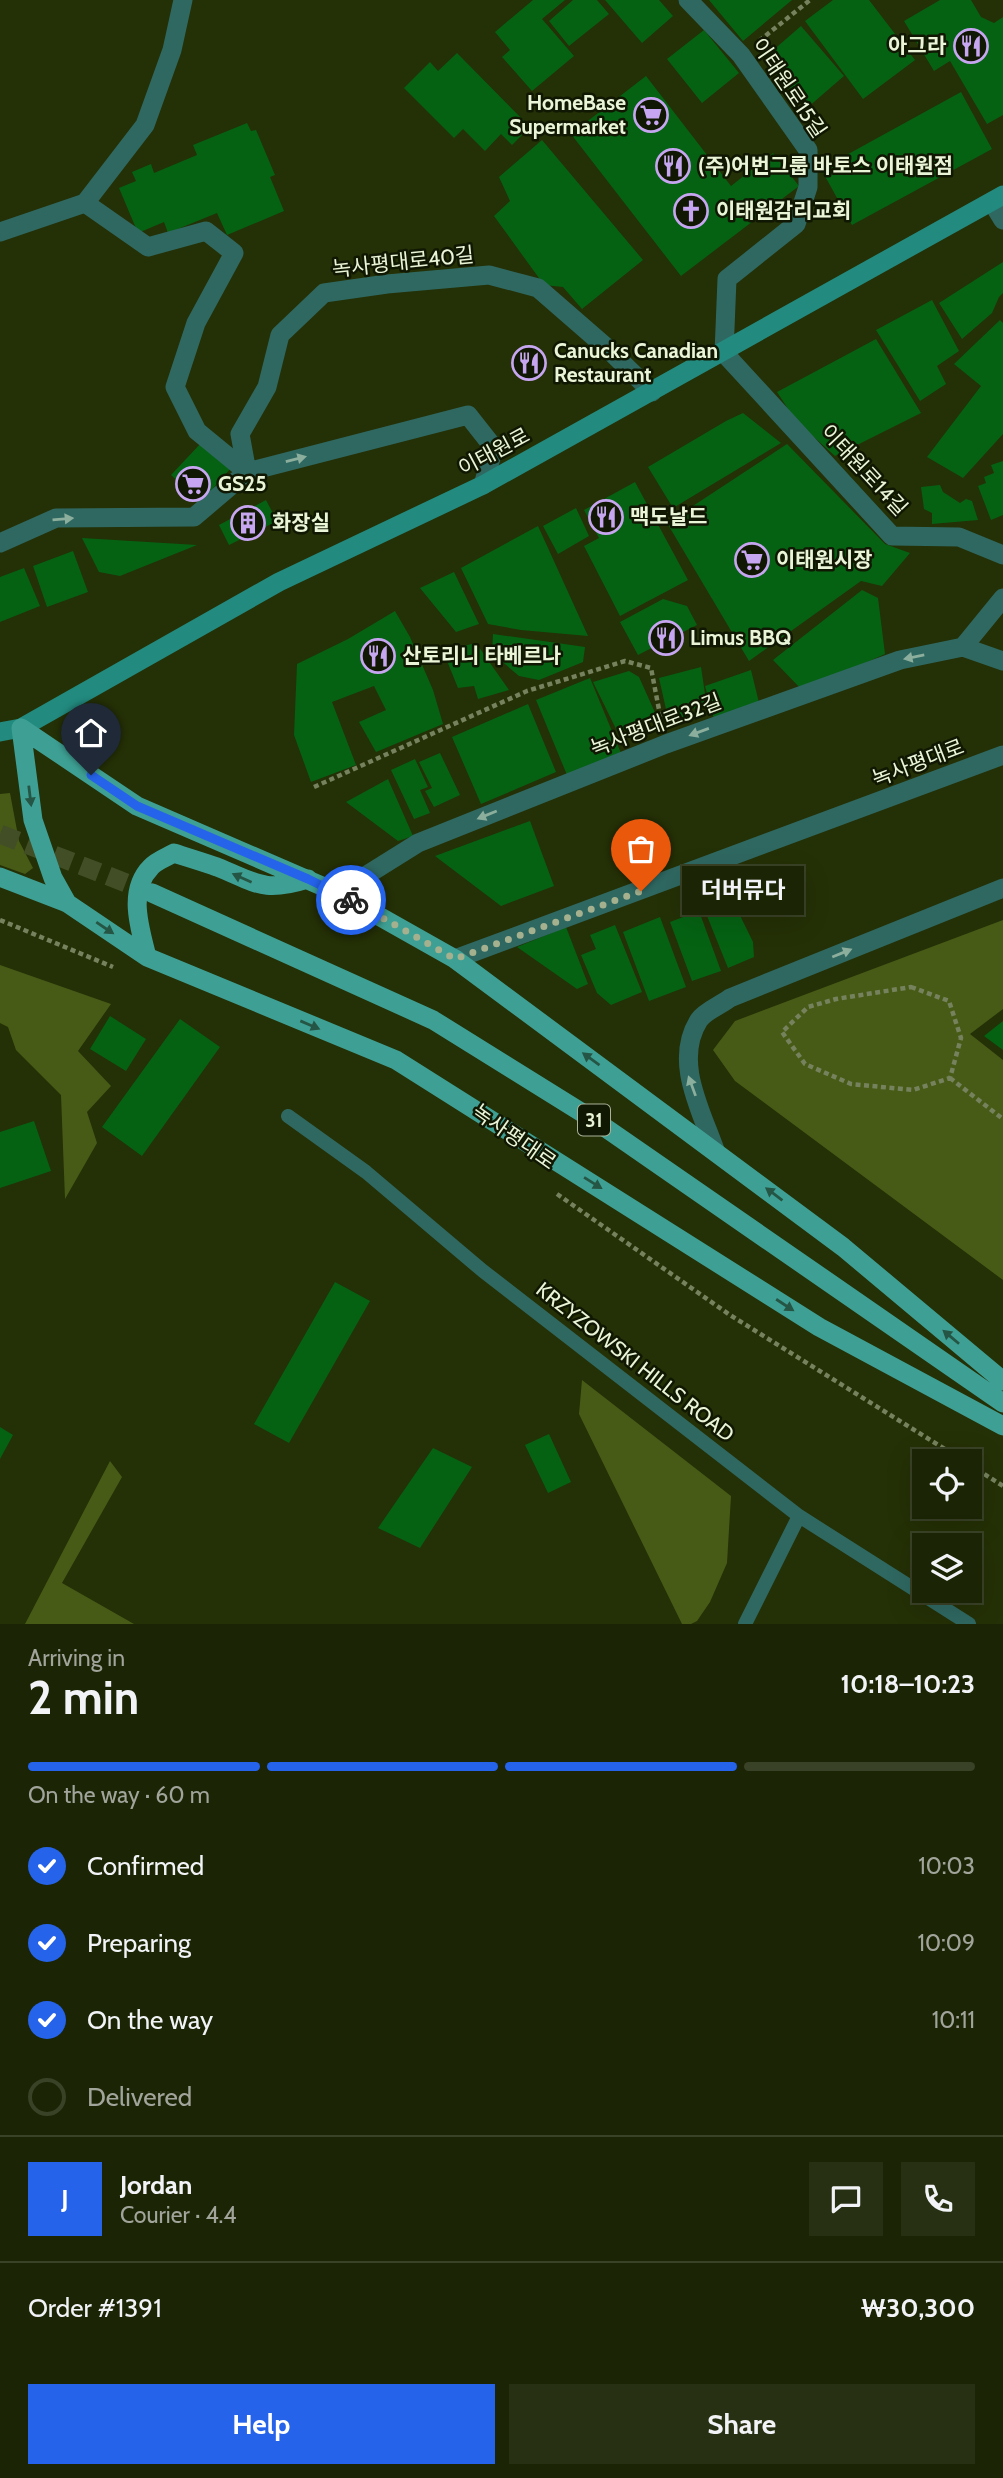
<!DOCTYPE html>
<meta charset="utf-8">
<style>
:root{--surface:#1b2404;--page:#283013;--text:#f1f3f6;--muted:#a0a49a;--line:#394126;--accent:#2563eb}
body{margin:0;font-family:Cabin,"Noto Sans KR",sans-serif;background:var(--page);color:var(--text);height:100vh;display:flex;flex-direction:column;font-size:26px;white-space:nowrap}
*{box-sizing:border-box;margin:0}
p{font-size:23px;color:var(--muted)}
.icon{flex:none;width:38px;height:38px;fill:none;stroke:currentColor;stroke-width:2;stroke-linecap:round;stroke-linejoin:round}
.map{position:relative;height:1624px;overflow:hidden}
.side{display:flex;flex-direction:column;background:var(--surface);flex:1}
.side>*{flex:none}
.fabs{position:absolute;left:912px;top:1449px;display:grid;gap:14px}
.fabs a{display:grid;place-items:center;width:70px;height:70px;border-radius:0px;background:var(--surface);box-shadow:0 7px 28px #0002,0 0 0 2px var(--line);font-size:35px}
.pin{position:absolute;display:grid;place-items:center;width:60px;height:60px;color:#fff;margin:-72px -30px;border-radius:50% 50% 50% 0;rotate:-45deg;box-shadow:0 0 7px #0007}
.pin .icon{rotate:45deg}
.courier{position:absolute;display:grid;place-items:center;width:70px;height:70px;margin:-35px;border:5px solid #2563eb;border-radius:50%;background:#fff;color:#222;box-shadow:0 2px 9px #0007}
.bubble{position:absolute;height:49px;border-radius:0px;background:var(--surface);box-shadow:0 7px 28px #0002,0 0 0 2px var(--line);font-size:23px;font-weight:700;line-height:49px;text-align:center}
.head em{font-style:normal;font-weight:700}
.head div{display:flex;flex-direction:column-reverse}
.head{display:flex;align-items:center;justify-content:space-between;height:119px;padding:0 28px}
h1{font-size:46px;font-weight:700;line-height:52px}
.bar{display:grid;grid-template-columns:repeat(4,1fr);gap:10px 7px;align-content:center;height:84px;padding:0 28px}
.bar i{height:9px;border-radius:5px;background:var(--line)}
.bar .on{background:var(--accent)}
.bar p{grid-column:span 4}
.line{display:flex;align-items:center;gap:18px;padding:0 28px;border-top:2px solid var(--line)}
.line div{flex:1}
.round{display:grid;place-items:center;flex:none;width:74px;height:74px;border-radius:0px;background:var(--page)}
ol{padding:0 28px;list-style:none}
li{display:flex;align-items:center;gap:21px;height:77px}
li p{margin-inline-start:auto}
li .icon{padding:7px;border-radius:50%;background:var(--accent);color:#fff;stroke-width:4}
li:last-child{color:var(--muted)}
li i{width:38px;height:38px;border:4px solid var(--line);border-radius:50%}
.primary-button{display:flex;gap:14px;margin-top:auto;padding:14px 28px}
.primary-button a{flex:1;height:80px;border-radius:0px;background:var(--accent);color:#fff;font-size:28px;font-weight:700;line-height:80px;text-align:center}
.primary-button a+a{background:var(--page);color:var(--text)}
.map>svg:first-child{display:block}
</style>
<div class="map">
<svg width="1003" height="1624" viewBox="0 0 1003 1624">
<rect width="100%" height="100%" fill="#243006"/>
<path fill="#475b17" d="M10 793 19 841 33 868 25 874 0 865V794Z
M1003 920V1009L970 1034 1003 1060V1280L735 1081 713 1050 735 1021Z
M0 965 111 1004 78 1051 111 1086 87 1112 97 1143 65 1199 61 1095 16 1050 8 1027 0 1023Z
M582 1380 731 1496 727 1563 710 1602 697 1621 691 1624H682L579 1414Z
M110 1461 122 1477 62 1583 134 1624H25Z"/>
<path fill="#056213" d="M533 0H565L542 19 574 56 532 91 502 57 510 50 495 32Z
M573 0H597L609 14 569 46 549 21Z
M605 0H659L673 16 642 43Z
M709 0H792L743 41Z
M833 0H869L915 60 863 99 805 21Z
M940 0H971L981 17 994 23 1003 17V115L987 124 950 61 934 71 904 21Z
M801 26 844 76 807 108 763 59Z
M704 30 739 73 702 103 667 59Z
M457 53 530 127 512 145 501 134 485 151 463 129 454 138 404 88 430 62 438 71Z
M646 76 731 186 773 153 799 186 681 276 571 134Z
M961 92 992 149 852 225 821 169Z
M247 123 251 131 256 130 275 175 270 177 284 211 227 235 217 213 168 233 164 222 138 233 119 188 136 181 132 172 151 164 154 173 197 155 193 145Z
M542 140 643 260 582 309 563 287 544 285 494 216 510 201 499 177Z
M1003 262V293L999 297 992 313 962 339 939 303Z
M932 300 959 351 937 366 946 384 920 401 876 330Z
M1000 320 1003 323V434L963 478 927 457 981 386 954 364Z
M876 339 921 413 835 456 796 421 777 392Z
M743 413 781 443 673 508 648 467 726 421Z
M202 442 231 468 201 502 171 475Z
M787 444 885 544 910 553 882 586 861 581 749 661 667 523Z
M1003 461V515L991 520 978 486 986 483 984 477 994 473 991 465Z
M635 482 688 580 620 616 584 546 599 538 584 510Z
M940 485 943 492 960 503 966 499 972 501 978 520 932 524V513L924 509 921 487Z
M266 500 277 521 229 545 219 525Z
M576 508 589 536 558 554 543 526Z
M538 526 588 636 521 630 488 624 461 568Z
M82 538 197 545 120 576 99 572Z
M73 551 88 592 47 607 33 566Z
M24 568 40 606 0 622V577Z
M454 572 479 624 456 632 420 588Z
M862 590 878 598 885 654 803 691 773 660Z
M663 599 687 606 697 625 638 655 620 622Z
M395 611 410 637 433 690 443 724 376 752 359 722 386 710 374 686 332 702 356 765 311 782 294 735 297 664 348 639Z
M493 634 585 647 583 662 539 680 519 676 492 653Z
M476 643 509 690 478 699 474 686 458 688 443 651Z
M701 667 707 707 690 709 692 721 670 727 659 678Z
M751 670 761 711 715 723 705 686Z
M629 671 639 677 657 717 618 733 593 682Z
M590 678 621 753 567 775 536 700Z
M528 704 556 772 481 804 452 737Z
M440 753 460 795 434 807 425 791 432 788 419 762Z
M415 759 428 787 420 790 430 813 414 819 391 770Z
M388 779 413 836 398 841 346 802Z
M530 821 554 886 501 906 435 856Z
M730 895 753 942 754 957 728 968 703 906Z
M699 911 721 971 692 981 670 922Z
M660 917 686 987 649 1001 623 932Z
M615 925 642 992 611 1005 597 993 581 955 596 949 590 935Z
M566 927 588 984 577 989 517 947Z
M110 1016 146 1039 126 1071 90 1049Z
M180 1019 220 1047 142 1156 102 1127Z
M1003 1021V1050L984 1036Z
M34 1121 51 1171 0 1188V1132Z
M335 1282 370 1301 289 1443 254 1424Z
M0 1427 13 1435 0 1459Z
M549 1434 571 1482 548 1493 525 1445Z
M433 1448 472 1467 420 1548 378 1528Z"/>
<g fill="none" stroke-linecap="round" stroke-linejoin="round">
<path stroke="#424e26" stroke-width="19" stroke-dasharray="19 10" stroke-linecap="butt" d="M0 834 152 893"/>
<path stroke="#76825d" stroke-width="4.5" stroke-dasharray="5 3.5" stroke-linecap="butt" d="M759 41 810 0
M314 787 527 691 625 661 651 668 661 720
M0 920 113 967
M911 987 949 1001 961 1038 950 1078 913 1090 851 1084 805 1064 782 1032 808 1007 836 999Z
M950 1078 1003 1119
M557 1194 730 1315 964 1461
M970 1465 1003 1486"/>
<path stroke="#2f6861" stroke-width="14" d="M288 1116 366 1172 483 1271 799 1516 969 1624
M745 1624 799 1516"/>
<path stroke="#2f6861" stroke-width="19" d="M688 0 741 55 808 150V187L796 224 727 279 724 353 892 536 959 537 1003 555
M992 202 1003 220
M85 203 148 247 206 231 234 253 196 323 175 387 197 431 247 472 240 434 267 387 280 335 324 293 387 284 489 275 538 288 607 348 652 392
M0 232 85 203 145 125 172 50 183 0
M0 543 56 518 194 517 247 472 468 415 494 448 483 485
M963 647 1003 598
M338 893 418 843 666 744 900 660 963 647 1003 661
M455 959 1003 755
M715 1150C701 1110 673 1061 699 1020 705 1011 721 1005 730 998L1003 888"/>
<path stroke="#228a7f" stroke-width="19" d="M0 732 21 728 279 582 483 485 1003 195"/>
<path stroke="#3ea094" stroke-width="19" d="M21 728 137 806 338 893 455 959 843 1247 1003 1381
M21 728 33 820 53 878 67 903
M0 877 67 903 147 957 396 1060 819 1327 1003 1426
M152 893 433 1020 597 1122 1003 1403
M147 957C140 928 127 891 151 867 156 861 167 857 174 853 189 858 203 862 217 867 257 883 263 893 308 879"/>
</g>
<defs><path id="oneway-solid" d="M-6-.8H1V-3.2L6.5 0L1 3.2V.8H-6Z" transform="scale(1.75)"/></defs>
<g fill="#8cae9c">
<use href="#oneway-solid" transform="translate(296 459) rotate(-14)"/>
<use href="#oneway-solid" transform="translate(63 519) rotate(-5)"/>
<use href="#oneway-solid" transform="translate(914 657) rotate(168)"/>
<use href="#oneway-solid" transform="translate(699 732) rotate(160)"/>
<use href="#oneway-solid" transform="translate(487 815) rotate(158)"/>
<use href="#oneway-solid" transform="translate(842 953) rotate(-22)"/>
<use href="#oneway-solid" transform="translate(692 1086) rotate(-110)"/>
</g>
<g fill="#255544">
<use href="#oneway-solid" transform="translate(30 796) rotate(83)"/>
<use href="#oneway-solid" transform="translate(242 878) rotate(-156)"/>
<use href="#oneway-solid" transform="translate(105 928) rotate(34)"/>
<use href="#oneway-solid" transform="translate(310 1025) rotate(23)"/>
<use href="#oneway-solid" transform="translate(591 1059) rotate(-144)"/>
<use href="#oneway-solid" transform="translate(593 1183) rotate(32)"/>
<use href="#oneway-solid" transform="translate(774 1194) rotate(-143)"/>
<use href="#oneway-solid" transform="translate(785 1305) rotate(33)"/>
<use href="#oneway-solid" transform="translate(951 1337) rotate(-140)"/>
</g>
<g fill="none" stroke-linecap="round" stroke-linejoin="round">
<path stroke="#a5b08e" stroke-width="7" stroke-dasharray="0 12.6" d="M351 900 455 959 641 891"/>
<path stroke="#2563eb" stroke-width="9" d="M91 775 137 806 308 879 351 900"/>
</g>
<defs>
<g id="restaurant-ring" transform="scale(1.75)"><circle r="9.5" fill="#101702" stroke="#c6a6f0" stroke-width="1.5"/><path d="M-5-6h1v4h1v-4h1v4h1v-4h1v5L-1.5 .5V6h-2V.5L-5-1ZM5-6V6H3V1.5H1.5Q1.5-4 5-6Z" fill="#c6a6f0"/></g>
<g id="supermarket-ring" transform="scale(1.75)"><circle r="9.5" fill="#101702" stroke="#c6a6f0" stroke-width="1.5"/><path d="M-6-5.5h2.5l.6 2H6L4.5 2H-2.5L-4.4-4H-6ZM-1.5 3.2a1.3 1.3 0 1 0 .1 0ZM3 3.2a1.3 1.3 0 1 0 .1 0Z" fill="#c6a6f0"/></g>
<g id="church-ring" transform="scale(1.75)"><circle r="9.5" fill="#101702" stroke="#c6a6f0" stroke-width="1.5"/><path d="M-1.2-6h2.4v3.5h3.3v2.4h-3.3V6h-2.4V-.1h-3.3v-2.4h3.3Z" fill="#c6a6f0"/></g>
<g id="building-ring" transform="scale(1.75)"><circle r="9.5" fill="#101702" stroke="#c6a6f0" stroke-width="1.5"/><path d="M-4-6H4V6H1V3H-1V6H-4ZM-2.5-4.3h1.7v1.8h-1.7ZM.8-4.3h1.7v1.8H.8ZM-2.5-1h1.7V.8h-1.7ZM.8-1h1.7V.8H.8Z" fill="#c6a6f0"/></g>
</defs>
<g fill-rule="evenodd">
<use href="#restaurant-ring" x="971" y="46"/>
<use href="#supermarket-ring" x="651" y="115"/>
<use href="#restaurant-ring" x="673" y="166"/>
<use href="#church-ring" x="691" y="211"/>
<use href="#restaurant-ring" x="529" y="363"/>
<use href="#supermarket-ring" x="193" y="484"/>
<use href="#restaurant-ring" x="606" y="517"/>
<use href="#building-ring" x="248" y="523"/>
<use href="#supermarket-ring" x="752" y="560"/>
<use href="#restaurant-ring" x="666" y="638"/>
<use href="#restaurant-ring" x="378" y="656"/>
</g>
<g text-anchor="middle" stroke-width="5" stroke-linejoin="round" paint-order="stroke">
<rect fill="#101702" stroke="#a9b298" stroke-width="2" x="578" y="1104.5" width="32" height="31" rx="5"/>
<g font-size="19" font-weight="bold" fill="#eaf5d8">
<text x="594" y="1127">31</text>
</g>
<g font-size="21" font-weight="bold" fill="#eaf5d8" stroke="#101702" text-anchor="start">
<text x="946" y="53" text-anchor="end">아그라</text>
<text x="626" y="110" text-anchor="end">HomeBase<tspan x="626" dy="24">Supermarket</tspan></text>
<text x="698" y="173">(주)어번그룹 바토스 이태원점</text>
<text x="716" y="218">이태원감리교회</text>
<text x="554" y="358">Canucks Canadian<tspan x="554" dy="24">Restaurant</tspan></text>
<text x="218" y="491">GS25</text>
<text x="630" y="524">맥도날드</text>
<text x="272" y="530">화장실</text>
<text x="776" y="567">이태원시장</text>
<text x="690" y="645">Limus BBQ</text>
<text x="402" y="663">산토리니 타베르나</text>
</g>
<g font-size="21" fill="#eaf5d8" stroke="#101702">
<text transform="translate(789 88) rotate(56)" y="7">이태원로15길</text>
<text transform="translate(403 262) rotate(-6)" y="7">녹사평대로40길</text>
<text transform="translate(494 452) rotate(-28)" y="7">이태원로</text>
<text transform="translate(864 470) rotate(47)" y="7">이태원로14길</text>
<text transform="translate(656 725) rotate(-21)" y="7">녹사평대로32길</text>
<text transform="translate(918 763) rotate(-21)" y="7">녹사평대로</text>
<text transform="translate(514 1137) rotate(35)" y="7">녹사평대로</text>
<text transform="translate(635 1362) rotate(38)" y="7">KRZYZOWSKI HILLS ROAD</text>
</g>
</g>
</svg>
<div class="fabs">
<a><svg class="icon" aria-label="locate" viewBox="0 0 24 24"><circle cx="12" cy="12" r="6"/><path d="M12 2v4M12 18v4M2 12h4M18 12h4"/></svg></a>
<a><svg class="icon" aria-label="layers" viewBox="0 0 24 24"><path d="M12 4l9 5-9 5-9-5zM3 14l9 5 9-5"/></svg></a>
</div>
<div class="pin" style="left:641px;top:891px;background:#ea580c"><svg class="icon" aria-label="bag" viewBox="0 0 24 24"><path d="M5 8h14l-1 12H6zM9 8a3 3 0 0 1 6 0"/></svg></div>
<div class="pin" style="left:91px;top:775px;background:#1f2937"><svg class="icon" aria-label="home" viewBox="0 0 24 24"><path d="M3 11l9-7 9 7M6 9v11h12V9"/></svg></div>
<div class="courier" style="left:351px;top:900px"><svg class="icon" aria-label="bike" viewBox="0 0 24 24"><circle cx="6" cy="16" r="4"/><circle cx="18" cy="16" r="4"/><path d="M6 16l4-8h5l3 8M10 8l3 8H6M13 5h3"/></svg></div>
<div class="bubble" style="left:682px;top:866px;width:122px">더버뮤다</div>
</div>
<section class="side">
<div class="head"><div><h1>2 min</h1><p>Arriving in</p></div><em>10:18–10:23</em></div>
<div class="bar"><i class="on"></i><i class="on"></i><i class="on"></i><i></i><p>On the way · 60 m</p></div>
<ol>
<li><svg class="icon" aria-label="check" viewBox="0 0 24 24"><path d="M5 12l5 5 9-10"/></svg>Confirmed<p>10:03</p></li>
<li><svg class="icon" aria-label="check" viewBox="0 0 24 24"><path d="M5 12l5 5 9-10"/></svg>Preparing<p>10:09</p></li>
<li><svg class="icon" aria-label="check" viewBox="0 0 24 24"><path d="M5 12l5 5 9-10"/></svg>On the way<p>10:11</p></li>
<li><i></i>Delivered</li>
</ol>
<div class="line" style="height:126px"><b class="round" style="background:var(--accent);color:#fff">J</b><div><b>Jordan</b><p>Courier · 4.4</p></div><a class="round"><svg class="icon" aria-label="chat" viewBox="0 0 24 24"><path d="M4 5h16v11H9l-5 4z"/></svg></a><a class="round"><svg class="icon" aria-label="phone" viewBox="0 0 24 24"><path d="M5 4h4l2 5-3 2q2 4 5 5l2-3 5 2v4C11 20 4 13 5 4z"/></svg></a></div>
<div class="line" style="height:91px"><div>Order #1391</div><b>₩30,300</b></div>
<div class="primary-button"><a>Help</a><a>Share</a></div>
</section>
